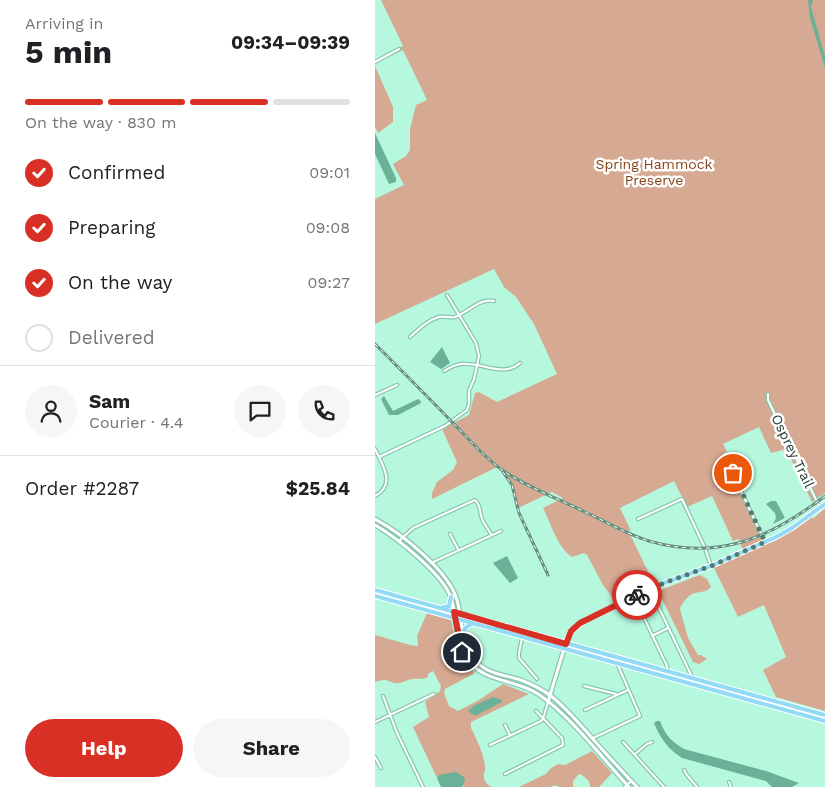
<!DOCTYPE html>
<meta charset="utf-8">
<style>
:root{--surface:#fff;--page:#f6f6f6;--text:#202124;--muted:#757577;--line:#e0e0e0;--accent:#d93025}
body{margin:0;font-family:"Work Sans",sans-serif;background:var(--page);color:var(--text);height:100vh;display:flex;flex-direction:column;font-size:19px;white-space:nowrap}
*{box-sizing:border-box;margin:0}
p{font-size:16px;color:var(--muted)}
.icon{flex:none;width:28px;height:28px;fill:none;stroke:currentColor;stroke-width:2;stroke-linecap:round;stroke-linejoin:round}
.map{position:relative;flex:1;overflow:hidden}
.sheet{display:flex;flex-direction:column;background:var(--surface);width:375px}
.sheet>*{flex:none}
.pin{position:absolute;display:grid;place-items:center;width:42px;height:42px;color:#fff;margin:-21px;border:2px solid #fff;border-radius:50%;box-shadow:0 1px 5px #0007}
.courier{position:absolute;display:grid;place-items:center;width:50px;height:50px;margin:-25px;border:4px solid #d93025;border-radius:50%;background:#fff;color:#222;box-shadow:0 1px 6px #0007}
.overview em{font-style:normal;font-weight:700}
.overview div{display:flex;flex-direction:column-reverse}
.overview{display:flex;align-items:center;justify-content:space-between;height:85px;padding:0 25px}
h1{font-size:32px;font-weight:700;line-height:38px}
.bar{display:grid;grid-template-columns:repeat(4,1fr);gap:8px 5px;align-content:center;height:60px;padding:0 25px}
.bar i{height:6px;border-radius:4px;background:var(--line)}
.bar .on{background:var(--accent)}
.bar p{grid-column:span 4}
.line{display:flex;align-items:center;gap:12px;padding:0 25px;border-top:1px solid var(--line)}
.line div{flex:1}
.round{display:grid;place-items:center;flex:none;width:52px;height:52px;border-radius:26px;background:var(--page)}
ol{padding:0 25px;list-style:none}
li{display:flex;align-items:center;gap:15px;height:55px}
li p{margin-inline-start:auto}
li .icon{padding:5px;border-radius:50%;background:var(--accent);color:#fff;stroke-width:4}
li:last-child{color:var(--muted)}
li i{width:28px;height:28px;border:2px solid var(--line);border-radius:50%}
.action{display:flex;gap:10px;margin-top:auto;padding:10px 25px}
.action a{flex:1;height:58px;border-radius:30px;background:var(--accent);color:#fff;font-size:20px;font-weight:700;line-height:58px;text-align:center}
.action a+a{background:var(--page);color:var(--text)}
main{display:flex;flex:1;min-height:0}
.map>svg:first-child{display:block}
</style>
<main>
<section class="sheet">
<div class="overview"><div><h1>5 min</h1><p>Arriving in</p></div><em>09:34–09:39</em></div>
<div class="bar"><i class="on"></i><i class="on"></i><i class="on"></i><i></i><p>On the way · 830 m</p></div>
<ol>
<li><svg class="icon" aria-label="check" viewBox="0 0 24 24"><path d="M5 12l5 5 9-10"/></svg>Confirmed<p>09:01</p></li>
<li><svg class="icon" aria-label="check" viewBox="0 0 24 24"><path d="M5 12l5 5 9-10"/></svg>Preparing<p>09:08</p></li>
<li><svg class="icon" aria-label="check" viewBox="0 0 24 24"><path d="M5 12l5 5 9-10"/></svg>On the way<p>09:27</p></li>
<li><i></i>Delivered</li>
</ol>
<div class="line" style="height:90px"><a class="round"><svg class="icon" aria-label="person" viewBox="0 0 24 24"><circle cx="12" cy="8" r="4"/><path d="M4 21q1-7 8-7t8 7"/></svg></a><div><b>Sam</b><p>Courier · 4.4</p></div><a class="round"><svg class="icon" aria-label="chat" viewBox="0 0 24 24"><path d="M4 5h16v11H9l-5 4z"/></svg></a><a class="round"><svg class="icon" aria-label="phone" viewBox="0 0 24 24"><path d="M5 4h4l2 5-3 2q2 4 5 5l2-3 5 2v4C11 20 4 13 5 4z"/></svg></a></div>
<div class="line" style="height:65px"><div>Order #2287</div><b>$25.84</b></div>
<div class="action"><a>Help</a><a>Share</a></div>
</section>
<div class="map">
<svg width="450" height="787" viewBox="0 0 450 787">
<rect width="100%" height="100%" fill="#b6f8de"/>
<path fill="#d6a992" d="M6 0H450V493L437 502 411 449 396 453 384 427 348 444 352 452 348 454 390 541 368 550 363 539 358 541 337 496 312 507 299 481 245 508 256 531 253 530 280 586 242 603 228 585 212 555 209 553 197 557C182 547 176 523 168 508L188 498 177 492 141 509C138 492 137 478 122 467L57 499V493L62 482 78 470 82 462 67 429 94 415 100 393 104 392 122 402 182 374 159 324 141 297 129 287 119 269 0 324V199L29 185 18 164 31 156 35 150V129L41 105 52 100 28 50 0 63V60L28 46Z
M0 66 18 107V122L3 133 0 127Z
M450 508V711L401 697 388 670 411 657 389 605 363 617 338 566 401 538 437 515H440L437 518 438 519Z
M325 575 332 579 336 587C330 593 327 591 320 593 314 594 306 604 305 609L313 638 323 655H326L332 659 324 664 318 662 283 591Z
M52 613 76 620 83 654 100 673 70 689 69 693 74 706 83 711 104 700 128 684 154 694 96 722V728C102 740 108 752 110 766 111 771 108 773 109 778 110 783 113 785 117 787H87L89 785 64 775 62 778 38 727 54 717 50 702 65 691 66 686 58 671 53 674V677C47 680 43 678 37 679 31 680 26 684 20 683 10 681 14 678 0 682V635L35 645 43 646 42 636Z
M217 751 237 773 224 787H215C216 782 209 775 204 774L198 781V787H185L180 785 175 787H144L171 774 176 768 183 764 190 765Z"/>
<path fill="#6bb198" d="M433 0H438L436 7 450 56V68L435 18Z
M0 133 21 178V182L14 184 0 154Z
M67 347 75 363 66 369 55 362Z
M9 396 18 411 43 399 45 400 46 403 23 415H14L6 399Z
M396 501H401L410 518 398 524 401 518 400 513 391 504Z
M132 556 143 578 135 583 118 563Z
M118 697 127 700V702L100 716 93 711 98 706Z
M282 721H285C290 735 297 742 309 749L391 771 424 783 417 787H397L391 781 307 758C293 749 285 738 279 723Z
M81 772 89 777 90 781 87 787H66L62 778 64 775Z"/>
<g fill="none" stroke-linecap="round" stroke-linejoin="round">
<g stroke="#86c6ae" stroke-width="4.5">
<path id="minor" d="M0 62 24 49
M35 337C44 329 53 320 64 317 70 316 75 318 80 317 94 312 104 298 119 301
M69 371C76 367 83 363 92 364 110 364 129 377 145 363
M393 394V400L445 508
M0 395 22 385
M0 449C8 465 21 485 0 496
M352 455V461L390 542
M4 457 70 426 92 410 94 404V391L99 379 104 356 101 343 72 295
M263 519 307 499 330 548 336 566
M75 534 83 549
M24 541 38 528 100 500C107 507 104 512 107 519 109 524 113 529 116 534
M56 563 126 531
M275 589 317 677
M260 599 292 666V669
M277 636 293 628
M147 638 144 653V658L162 679
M209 686 241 694
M8 696 22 733 48 787
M210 710 253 690
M0 722 59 694
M130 725 135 735
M218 738 265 716 242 663
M248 742 289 787
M115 745 166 721 168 719 173 702
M260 754 272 744 277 742
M0 757 6 768
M309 770 312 775 322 787
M130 774 188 745 187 738 161 711
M354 782 356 787
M250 787 256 781"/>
</g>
<g stroke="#86c6ae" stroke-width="5.5">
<path id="secondary" d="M0 519C26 533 74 571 82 600 88 621 85 644 101 661 112 674 131 675 146 680 156 684 167 689 176 696 189 706 200 719 211 731 227 750 245 769 262 787
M0 525C21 537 69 575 76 598 83 618 79 643 93 660 110 683 141 679 163 694 196 716 227 758 254 787
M173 702 189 649"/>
</g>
<g stroke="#fff" stroke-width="6">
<path id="primary" d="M0 590 450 715
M0 596 450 721
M66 608 74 606 76 597
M119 629 121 627 129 629 131 626
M88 636 90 628 98 623
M190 644 196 631 211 620 289 583 336 566 401 537 417 528 450 504"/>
</g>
<use href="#minor" stroke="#fff" stroke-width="2"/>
<use href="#secondary" stroke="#fff" stroke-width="3"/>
<use href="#primary" stroke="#93daf7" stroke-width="4"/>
<g stroke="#649080" stroke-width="3">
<path id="rail" d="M0 344C26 370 52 396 78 423 93 438 109 457 127 470 152 487 181 498 208 511 230 521 251 534 274 541 344 561 395 538 450 496
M128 472 137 485 144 513 173 575"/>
</g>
<use href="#rail" stroke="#fff" stroke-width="1" stroke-dasharray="4" stroke-linecap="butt"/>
</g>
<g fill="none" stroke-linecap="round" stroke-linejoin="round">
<path stroke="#547c6e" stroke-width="5" stroke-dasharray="0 9" d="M262 595 289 583 336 566 390 542 358 473"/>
<path stroke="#d93025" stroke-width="6" d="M87 652 79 612 191 644 196 631 205 623 262 595"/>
</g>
<g text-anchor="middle" stroke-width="5" stroke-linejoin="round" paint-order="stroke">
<g font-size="14" fill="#874113" stroke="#fff">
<text x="279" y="169">Spring Hammock<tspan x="279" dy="16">Preserve</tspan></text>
</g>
<g font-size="14" fill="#203a31" stroke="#fff">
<text transform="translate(418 451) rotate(64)" y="5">Osprey Trail</text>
</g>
</g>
</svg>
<div class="pin" style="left:358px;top:473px;background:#ea580c"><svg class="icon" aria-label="bag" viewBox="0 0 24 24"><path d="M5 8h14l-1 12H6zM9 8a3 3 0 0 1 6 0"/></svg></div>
<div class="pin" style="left:87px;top:652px;background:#1f2937"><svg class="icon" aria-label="home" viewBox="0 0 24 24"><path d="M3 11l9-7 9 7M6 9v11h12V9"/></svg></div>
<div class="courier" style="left:262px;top:595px"><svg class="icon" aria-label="bike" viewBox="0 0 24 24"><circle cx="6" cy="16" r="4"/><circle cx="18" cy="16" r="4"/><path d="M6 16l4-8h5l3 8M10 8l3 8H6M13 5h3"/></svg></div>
</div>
</main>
